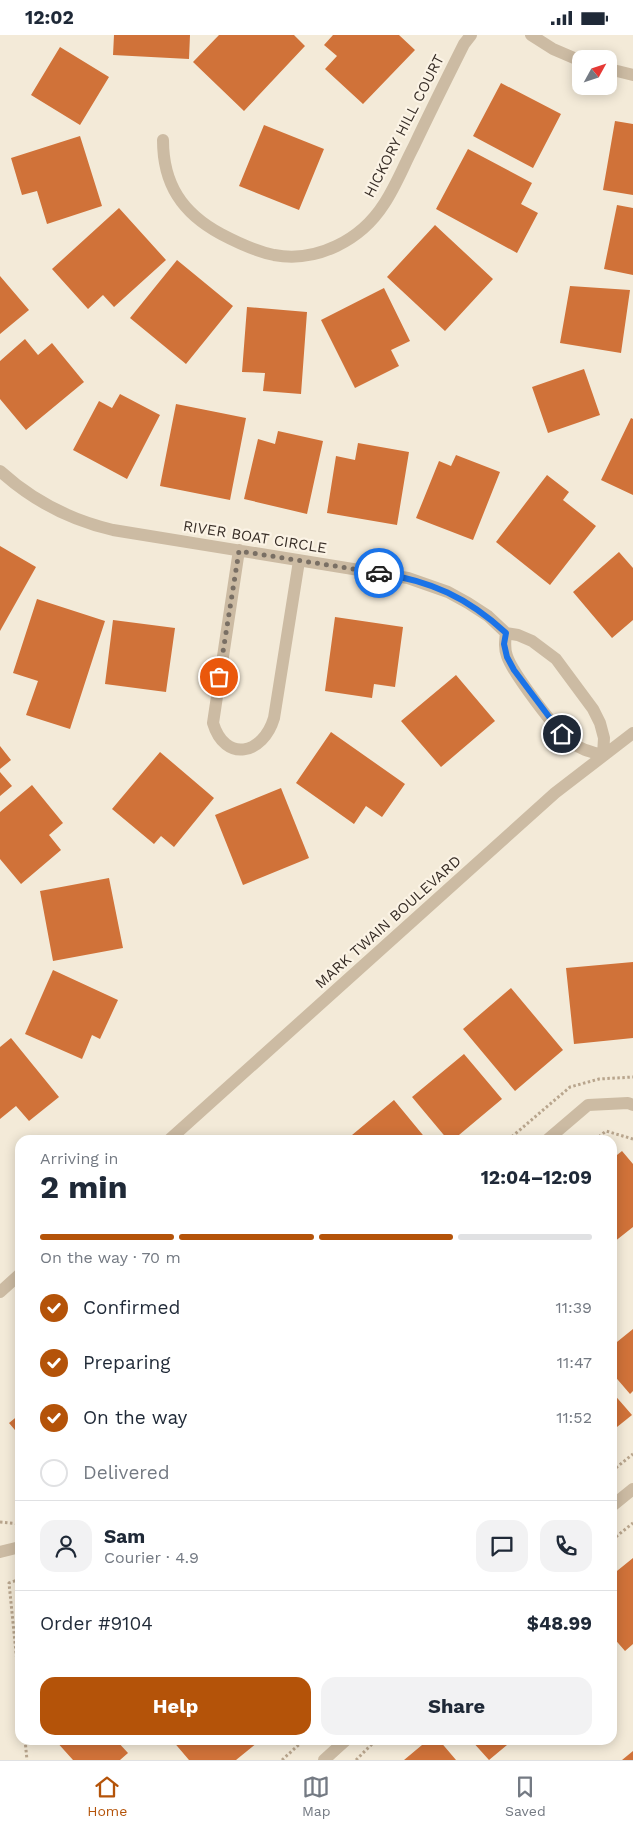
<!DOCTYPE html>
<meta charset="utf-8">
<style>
:root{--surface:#fff;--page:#f2f2f3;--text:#1f2937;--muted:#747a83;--line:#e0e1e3;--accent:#b45309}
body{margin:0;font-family:"Work Sans",sans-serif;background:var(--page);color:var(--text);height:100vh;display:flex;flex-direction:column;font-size:19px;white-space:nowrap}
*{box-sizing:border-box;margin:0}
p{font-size:16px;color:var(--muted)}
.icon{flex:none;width:28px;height:28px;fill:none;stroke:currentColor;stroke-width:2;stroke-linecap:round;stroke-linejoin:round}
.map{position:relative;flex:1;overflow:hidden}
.details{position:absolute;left:15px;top:1100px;width:602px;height:610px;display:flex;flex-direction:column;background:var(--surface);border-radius:15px;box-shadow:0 2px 12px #0003}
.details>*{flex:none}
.needle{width:32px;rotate:50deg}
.controls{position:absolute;left:572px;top:15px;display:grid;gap:10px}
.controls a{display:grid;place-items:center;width:45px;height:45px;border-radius:10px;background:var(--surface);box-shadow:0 2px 12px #0003;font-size:25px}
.pin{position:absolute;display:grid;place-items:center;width:42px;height:42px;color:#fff;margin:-21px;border:2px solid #fff;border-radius:50%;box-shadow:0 1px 5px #0007}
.courier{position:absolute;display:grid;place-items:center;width:50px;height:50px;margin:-25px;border:4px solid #1a73e8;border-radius:50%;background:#fff;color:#222;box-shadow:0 1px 6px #0007}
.summary em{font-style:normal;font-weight:700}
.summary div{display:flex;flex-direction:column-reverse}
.summary{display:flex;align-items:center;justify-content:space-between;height:85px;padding:0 25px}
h1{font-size:32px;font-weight:700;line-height:38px}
.bar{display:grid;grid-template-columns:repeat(4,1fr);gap:8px 5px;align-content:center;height:60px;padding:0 25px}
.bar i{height:6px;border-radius:4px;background:var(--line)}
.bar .active{background:var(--accent)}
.bar p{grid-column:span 4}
.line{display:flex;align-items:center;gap:12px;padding:0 25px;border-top:1px solid var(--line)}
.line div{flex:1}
.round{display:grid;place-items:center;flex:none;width:52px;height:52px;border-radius:15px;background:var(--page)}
ol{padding:0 25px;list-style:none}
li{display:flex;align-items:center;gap:15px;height:55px}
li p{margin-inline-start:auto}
li .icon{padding:5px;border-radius:50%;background:var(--accent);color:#fff;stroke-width:4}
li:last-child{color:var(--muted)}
li i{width:28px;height:28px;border:2px solid var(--line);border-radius:50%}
.primary-button{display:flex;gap:10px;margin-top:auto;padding:10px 25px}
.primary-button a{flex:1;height:58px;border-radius:15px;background:var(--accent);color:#fff;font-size:20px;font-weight:700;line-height:58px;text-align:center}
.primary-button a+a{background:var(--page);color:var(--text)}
.status{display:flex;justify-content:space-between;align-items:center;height:35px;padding:0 25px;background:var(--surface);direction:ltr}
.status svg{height:14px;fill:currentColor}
.tabs{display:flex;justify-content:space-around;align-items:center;height:70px;border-top:1px solid var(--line);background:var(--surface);font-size:14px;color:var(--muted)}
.tabs a{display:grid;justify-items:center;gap:2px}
.tabs .active{color:var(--accent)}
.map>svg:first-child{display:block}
</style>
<div class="status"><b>12:02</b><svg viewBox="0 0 49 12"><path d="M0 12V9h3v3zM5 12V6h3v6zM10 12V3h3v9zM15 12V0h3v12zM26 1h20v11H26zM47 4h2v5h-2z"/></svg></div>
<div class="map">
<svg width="633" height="1725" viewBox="0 0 633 1725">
<rect width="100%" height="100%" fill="#f3ead8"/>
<path fill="#d07239" d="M114 0H190L189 24 113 20Z
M219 0H294L305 11 244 76 193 27Z
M333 0H399L415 15 363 69 325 34 337 21 324 10Z
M60 12 109 42 80 90 31 60Z
M501 48 561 79 533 133 473 101Z
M615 86 633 89V160L603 155Z
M264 90 324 114 299 175 239 151Z
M80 101 102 171 47 189 37 156 22 160 11 123Z
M468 114 532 148 521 169 538 178 517 218 436 174Z
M617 170 633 173V240L604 234Z
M119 173 166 225 114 272 103 260 88 274 52 234Z
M435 190 493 244 445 296 387 242Z
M177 225 233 271 186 329 130 283Z
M0 241 29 275 0 299Z
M570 251 630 255 621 318 560 308Z
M384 253 410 306 391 315 399 331 355 353 321 285Z
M247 272 307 277 301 359 263 356 265 338 242 337Z
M25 304 38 320 52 308 84 347 26 395 0 364V326Z
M584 334 600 380 548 398 532 352Z
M120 359 160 380 127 444 73 415 99 366 112 373Z
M176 369 246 383 230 465 160 451Z
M631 383 633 384V460L601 445Z
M278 396 323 406 307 479 244 464 258 404 275 409Z
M358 408 409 417 397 490 327 478 336 421 355 425Z
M456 420 500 437 473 505 416 483 439 426 451 431Z
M547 440 569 457 563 465 596 491 550 550 496 507Z
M0 511 36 532 0 596Z
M619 517 633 533V585L612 603 573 557Z
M37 564 105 586 70 694 26 680 38 646 13 638Z
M335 582 403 592 395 652 374 649 372 663 325 656Z
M113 585 175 593 166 657 105 649Z
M456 640 495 686 441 732 401 686Z
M331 697 405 749 382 782 366 771 354 789 296 748Z
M0 711 11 725 0 734Z
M160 717 214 763 174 812 161 801 154 809 112 774Z
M0 737 12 751 0 761Z
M32 750 63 788 49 800 61 815 21 849 0 824V777Z
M281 753 309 823 243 850 215 780Z
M109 843 123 913 53 926 40 856Z
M633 927V1003L574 1009 566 933Z
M53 935 118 965 100 1004 92 1000 82 1024 25 999Z
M511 953 563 1015 515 1056 463 994Z
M11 1003 59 1062 29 1086 16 1071 0 1084V1012Z
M464 1019 502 1064 453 1105H448L412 1062Z
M394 1065 427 1105H346Z
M622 1116 633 1129V1192L614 1207 612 1205V1124Z
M633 1294V1356L630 1359 612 1338V1311Z
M612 1357 632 1380 612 1396Z
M20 1379V1401L9 1388Z
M633 1523V1609L625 1616 612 1601V1540Z
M55 1705H116L128 1718 120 1725H73Z
M172 1705H256L258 1707 236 1725H189Z
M428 1705H439L456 1725H404Z
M471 1705H513L489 1725Z
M633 1716V1725H622Z"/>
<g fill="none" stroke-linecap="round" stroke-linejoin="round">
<path stroke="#b8a58d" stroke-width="3" stroke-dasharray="2.5 2.5" stroke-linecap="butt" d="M508 1105 570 1052 599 1044 633 1042
M595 1105 606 1096 633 1104
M612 1436 633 1419
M0 1487 20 1489
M612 1505 633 1488
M20 1544 9 1548 20 1657
M25 1705 27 1725
M282 1725 304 1705
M356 1725 376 1705"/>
<path stroke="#ccbba3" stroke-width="12" d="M531 0 553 14 581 26
M609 34 633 40
M163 105C163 149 182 178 221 199 238 208 255 216 274 220 317 228 361 205 384 169 396 151 404 130 414 111 430 77 447 43 464 9L471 0
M0 436C33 466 70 485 113 495L408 543 448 557 468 568 488 581 506 598 518 600 532 606 556 624 593 674 600 688 604 703 603 720C592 717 581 715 571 707 557 697 512 637 507 621 504 613 505 606 506 598
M239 515 213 688C225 728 263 720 274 683L299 526
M169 1105 555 758 633 698
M547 1105 588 1070 628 1068 633 1070
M0 1257 20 1239
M612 1471 633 1454
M0 1517 20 1512
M324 1725 346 1705"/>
</g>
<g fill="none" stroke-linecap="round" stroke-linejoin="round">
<path stroke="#796f64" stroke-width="5" stroke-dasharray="0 9" d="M219 642 239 516 379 538"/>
<path stroke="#1a73e8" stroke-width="6" d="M379 538C431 546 467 562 506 598L504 609 507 622 514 635 562 699"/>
</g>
<g text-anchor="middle" stroke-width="4.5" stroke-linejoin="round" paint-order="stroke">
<g font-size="15" fill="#372d26" stroke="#fbf3e5">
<text transform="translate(404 91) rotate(-63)" y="5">HICKORY HILL COURT</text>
<text transform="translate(255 502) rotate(9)" y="5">RIVER BOAT CIRCLE</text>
<text transform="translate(388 887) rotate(-42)" y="5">MARK TWAIN BOULEVARD</text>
</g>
</g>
</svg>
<div class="controls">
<a><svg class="needle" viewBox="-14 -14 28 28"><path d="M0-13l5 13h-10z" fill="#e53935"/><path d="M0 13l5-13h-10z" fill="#747a83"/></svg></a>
</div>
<div class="pin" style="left:219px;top:642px;background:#ea580c"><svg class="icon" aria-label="bag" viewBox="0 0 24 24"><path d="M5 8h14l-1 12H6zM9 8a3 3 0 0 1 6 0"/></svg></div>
<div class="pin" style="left:562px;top:699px;background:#1f2937"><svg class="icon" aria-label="home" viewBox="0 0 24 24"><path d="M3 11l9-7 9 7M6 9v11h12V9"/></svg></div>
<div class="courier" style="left:379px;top:538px"><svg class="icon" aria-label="car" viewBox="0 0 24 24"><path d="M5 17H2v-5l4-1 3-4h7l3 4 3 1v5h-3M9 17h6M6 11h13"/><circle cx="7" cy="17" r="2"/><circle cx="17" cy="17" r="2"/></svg></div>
<section class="details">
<div class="summary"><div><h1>2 min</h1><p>Arriving in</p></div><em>12:04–12:09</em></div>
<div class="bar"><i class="active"></i><i class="active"></i><i class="active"></i><i></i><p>On the way · 70 m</p></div>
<ol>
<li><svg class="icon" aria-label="check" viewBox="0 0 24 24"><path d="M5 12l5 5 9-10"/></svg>Confirmed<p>11:39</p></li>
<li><svg class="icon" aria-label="check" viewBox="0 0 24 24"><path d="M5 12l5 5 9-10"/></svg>Preparing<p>11:47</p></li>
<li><svg class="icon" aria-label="check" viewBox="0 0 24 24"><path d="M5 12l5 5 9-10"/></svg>On the way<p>11:52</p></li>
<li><i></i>Delivered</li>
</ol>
<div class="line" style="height:90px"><a class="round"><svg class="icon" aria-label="person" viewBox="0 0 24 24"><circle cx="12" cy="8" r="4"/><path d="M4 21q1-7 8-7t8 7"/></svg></a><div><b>Sam</b><p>Courier · 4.9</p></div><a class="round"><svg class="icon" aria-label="chat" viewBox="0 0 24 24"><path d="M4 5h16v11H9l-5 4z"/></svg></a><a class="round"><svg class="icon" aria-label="phone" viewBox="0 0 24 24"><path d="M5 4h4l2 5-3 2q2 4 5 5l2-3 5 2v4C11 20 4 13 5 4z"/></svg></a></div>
<div class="line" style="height:65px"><div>Order #9104</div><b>$48.99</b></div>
<div class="primary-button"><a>Help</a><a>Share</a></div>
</section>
</div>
<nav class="tabs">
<a class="active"><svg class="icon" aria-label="home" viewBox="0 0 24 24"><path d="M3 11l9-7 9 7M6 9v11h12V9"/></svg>Home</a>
<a><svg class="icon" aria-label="map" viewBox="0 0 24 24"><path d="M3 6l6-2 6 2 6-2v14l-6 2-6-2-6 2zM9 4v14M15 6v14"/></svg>Map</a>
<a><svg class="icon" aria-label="saved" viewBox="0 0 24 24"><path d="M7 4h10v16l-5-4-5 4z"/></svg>Saved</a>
</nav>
